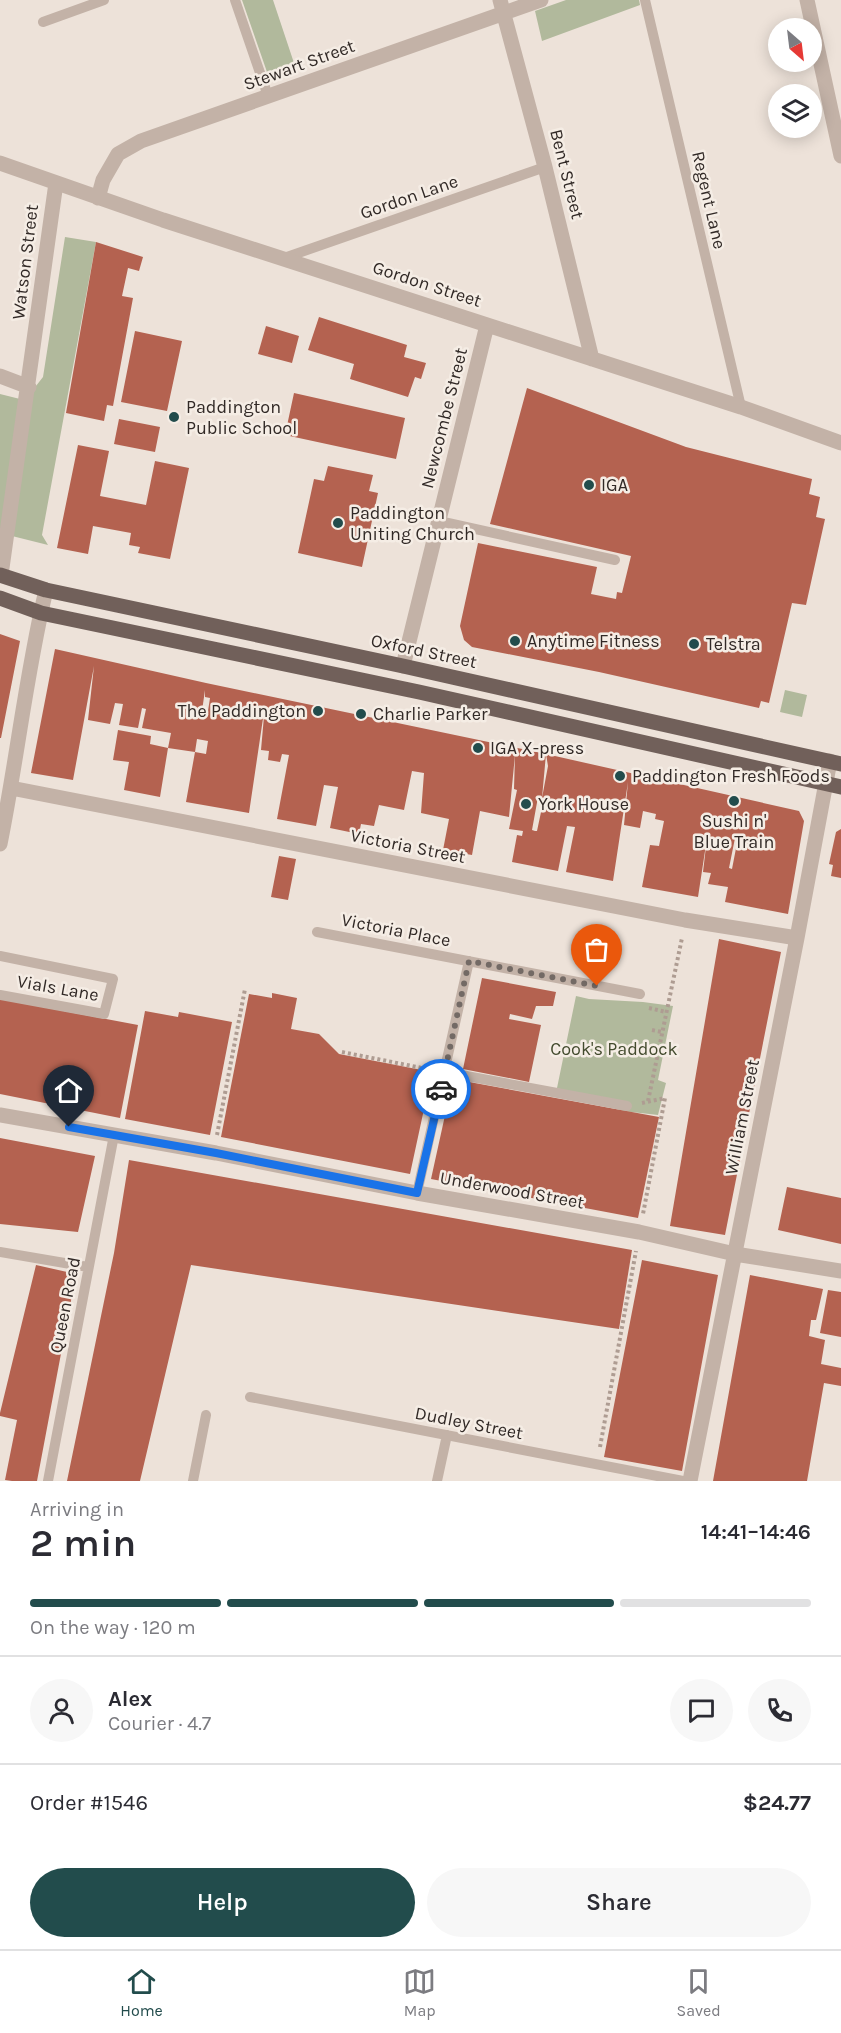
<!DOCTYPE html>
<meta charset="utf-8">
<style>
:root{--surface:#fff;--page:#f7f7f7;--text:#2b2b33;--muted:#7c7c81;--line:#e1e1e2;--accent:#224c4c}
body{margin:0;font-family:Karla,sans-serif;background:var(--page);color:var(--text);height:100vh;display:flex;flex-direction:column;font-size:22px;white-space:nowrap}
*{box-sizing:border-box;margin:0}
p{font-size:20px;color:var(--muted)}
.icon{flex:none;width:33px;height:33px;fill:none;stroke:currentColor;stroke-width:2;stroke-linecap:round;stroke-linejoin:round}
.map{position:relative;height:1481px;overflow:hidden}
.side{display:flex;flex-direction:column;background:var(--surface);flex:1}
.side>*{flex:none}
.needle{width:39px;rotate:152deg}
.buttons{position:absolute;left:768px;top:18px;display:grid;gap:12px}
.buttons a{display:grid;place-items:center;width:54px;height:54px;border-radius:50%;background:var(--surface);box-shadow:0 3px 15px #0003;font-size:30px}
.pin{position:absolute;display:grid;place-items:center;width:51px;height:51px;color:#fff;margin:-62px -26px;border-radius:50% 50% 50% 0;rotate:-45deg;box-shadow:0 0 6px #0007}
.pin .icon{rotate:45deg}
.courier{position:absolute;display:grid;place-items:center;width:60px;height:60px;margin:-30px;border:4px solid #1a73e8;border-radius:50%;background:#fff;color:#222;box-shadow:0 2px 8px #0007}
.head em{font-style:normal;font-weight:600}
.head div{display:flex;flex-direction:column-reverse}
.head{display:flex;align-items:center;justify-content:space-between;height:102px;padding:0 30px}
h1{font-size:39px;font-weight:600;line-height:45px}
.bar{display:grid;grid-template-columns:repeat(4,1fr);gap:9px 6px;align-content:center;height:72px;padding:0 30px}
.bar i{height:8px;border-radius:4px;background:var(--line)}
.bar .current{background:var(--accent)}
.bar p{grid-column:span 4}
.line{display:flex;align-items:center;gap:15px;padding:0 30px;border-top:2px solid var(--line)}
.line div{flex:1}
.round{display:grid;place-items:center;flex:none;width:63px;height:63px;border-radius:32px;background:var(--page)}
.cta{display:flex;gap:12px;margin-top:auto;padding:12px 30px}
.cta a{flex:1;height:69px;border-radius:36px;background:var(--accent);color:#fff;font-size:24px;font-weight:600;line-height:69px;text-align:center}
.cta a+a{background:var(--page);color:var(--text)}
.tab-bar{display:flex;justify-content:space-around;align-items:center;height:84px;border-top:2px solid var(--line);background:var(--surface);font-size:16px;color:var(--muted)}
.tab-bar a{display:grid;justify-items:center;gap:3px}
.tab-bar .current{color:var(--accent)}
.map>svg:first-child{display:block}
</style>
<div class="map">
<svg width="841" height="1481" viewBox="0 0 841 1481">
<rect width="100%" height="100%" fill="#ede2d9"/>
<path fill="#b1b99c" d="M242 0H273L294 63 267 72Z
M566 0H639L640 5 542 41 535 11Z
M65 237 96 242 42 535 48 545 0 533V394L20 399 32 391 43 377Z
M785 690 807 695 802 717 780 712Z
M576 996 589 999 643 1002 673 1006 658 1080 666 1083 658 1115 623 1111 557 1088Z"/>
<path fill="#b46250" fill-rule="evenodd" d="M96 242 143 257 139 271 128 268 122 296 133 298 113 406 107 405 104 421 66 413Z
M319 317 407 345 404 357 426 363 421 379 415 377 408 397 350 379 354 364 308 350Z
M266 326 299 336 292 363 258 354Z
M135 331 182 341 167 411 121 402Z
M527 388 686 447 812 479 809 494 820 497 816 517 825 519 806 605 792 603 769 703 761 701 759 708 599 672 472 647 464 640 460 626 478 543 597 567 591 594 616 599 617 592 622 593 631 556 490 524Z
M294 393 405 418 396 459 285 435Z
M119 419 160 427 155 452 114 444Z
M78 445 109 451 100 496 146 505 155 461 189 468 170 559 138 553 140 547 129 545 131 533 93 526 88 554 57 548Z
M328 466 373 475 369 491 378 493 362 567 298 553 314 479 324 481Z
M0 634 20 641 1 738H0Z
M55 649 206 683 546 754 542 798 538 797 532 830 535 831H537L544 798H542L548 766 546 754 799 811 804 821 788 914 725 902 728 887 708 884 711 873 703 872 707 838 698 897 642 887 650 845 659 846 664 821 655 819 656 814 643 811 640 828 624 825 628 782 613 881 566 872 575 827 567 826 558 871 512 862 517 835 522 836 523 831 509 829 517 790 514 789 515 755 509 817 480 811 472 855 443 850 449 819 421 813 424 773 412 771 404 810 379 805 374 826 361 824 359 834 330 828 338 787 324 785 316 826 277 819 289 755 282 754 280 762 268 760 269 751 261 750 265 705 249 813 186 802 195 752 206 754 208 741 197 739 195 752 168 748 171 733 142 728 146 709 142 708 138 728 119 725 123 704 115 703 110 724 88 720 94 666 73 780 31 773ZM205 690V697L210 698 208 711H202ZM735 838H738L732 869 729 868Z
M118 730 151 736 150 744 168 748 160 797 124 790 129 762 113 760Z
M841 829V878L831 876 833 865 829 864 836 832Z
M279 856 296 859 288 900 271 897Z
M719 939 781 952 725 1235 670 1226Z
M482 978 556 992 553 1006H536L532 1019 510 1014 509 1019 541 1025 529 1082 463 1069Z
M272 993 297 998 291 1029 319 1034 339 1054 432 1072 410 1174 221 1137 249 994 272 998Z
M0 999 138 1025 120 1118 0 1094Z
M145 1011 178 1017 179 1012 232 1022 210 1135 125 1119Z
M453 1079 659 1117 638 1218 431 1179Z
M0 1138 95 1156 78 1232 0 1224Z
M129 1160 632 1250 619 1329 191 1265 140 1481H67L114 1253Z
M787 1187 841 1198V1244L778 1230Z
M642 1260 718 1275 682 1471 604 1457Z
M36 1265 76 1274 37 1481H12L5 1480 17 1420 0 1416V1413Z
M750 1275 823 1289 816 1320H811L809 1336 825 1340 821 1364 841 1368V1386L824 1383 807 1481H713Z
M828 1290 841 1292V1337L820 1333Z"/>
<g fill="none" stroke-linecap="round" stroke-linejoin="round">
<path stroke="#ae9c92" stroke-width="4" stroke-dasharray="3 3" stroke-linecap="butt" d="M649 1008 666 1012
M652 1030 662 1032
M342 1052 427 1069
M648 1101 682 938
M642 1103 665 1098 643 1214
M217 1135 245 989
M600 1447 636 1251"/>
<path stroke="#c3b2a7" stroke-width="10" d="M235 0 268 96
M645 0 741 407
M43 22 104 0
M284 258 545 167
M439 521 615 560
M317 932 640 994
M0 956 113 979 104 1014 0 995
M445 1072 627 1106
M417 1193 469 961
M0 1252 88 1267
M250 1397 683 1481
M48 1481 114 1135
M193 1481 206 1415
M437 1481 447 1435"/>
<path stroke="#c3b2a7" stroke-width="15" d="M500 0 545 167 592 359
M807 0 841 156
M0 163 163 220 741 407 841 443
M98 198 103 180 118 154 141 141 541 0
M0 376 29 387
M1 575 56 183
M403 666 487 325
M11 788 685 920 797 938
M0 844C17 760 26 674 46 590
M0 1115 216 1153 417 1193 639 1232 735 1254 841 1271
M690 1481 797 938 830 761"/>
<path stroke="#71605a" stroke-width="15" d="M0 575 46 590 403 666 841 764
M0 598 41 613 419 692 841 787"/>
</g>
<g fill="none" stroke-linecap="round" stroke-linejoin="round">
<path stroke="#736a65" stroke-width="6" stroke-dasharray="0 10.8" d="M441 1089 469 961 597 986"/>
<path stroke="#1a73e8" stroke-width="8" d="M69 1127 216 1153 417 1193 441 1089"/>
</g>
<g fill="#224c4c" stroke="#f5ede5" stroke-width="2">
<circle cx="174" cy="417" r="6"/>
<circle cx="589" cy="485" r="6"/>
<circle cx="338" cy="523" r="6"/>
<circle cx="515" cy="641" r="6"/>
<circle cx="694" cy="644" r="6"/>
<circle cx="318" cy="711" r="6"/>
<circle cx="361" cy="714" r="6"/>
<circle cx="478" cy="748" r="6"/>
<circle cx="620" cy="776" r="6"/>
<circle cx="734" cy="801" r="6"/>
<circle cx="526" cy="804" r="6"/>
</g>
<g text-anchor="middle" stroke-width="5" stroke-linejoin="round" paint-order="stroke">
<g font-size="18" fill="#312926" stroke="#f5ede5">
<text transform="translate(299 65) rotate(-20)" y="6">Stewart Street</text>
<text transform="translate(567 174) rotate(76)" y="6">Bent Street</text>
<text transform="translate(409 197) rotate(-19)" y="6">Gordon Lane</text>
<text transform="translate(709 200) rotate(77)" y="6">Regent Lane</text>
<text transform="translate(25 262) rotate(-83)" y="6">Watson Street</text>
<text transform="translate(427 284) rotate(18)" y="6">Gordon Street</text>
<text transform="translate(444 418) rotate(-76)" y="6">Newcombe Street</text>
<text transform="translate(424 651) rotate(12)" y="6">Oxford Street</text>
<text transform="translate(408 846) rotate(11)" y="6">Victoria Street</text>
<text transform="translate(396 930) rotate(11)" y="6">Victoria Place</text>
<text transform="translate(58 988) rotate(10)" y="6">Vials Lane</text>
<text transform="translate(742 1117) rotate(-79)" y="6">William Street</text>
<text transform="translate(512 1190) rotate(10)" y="6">Underwood Street</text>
<text transform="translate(65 1305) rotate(-79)" y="6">Queen Road</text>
<text transform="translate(469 1423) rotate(11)" y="6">Dudley Street</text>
</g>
<g font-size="18" fill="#312926" stroke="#f5ede5" text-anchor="start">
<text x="186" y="413">Paddington<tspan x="186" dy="21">Public School</tspan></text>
<text x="601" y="491">IGA</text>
<text x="350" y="519">Paddington<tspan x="350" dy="21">Uniting Church</tspan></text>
<text x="527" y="647">Anytime Fitness</text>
<text x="706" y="650">Telstra</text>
<text x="306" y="717" text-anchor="end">The Paddington</text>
<text x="373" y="720">Charlie Parker</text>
<text x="490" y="754">IGA X-press</text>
<text x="632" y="782">Paddington Fresh Foods</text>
<text x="538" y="810">York House</text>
<text x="734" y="827" text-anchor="middle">Sushi n'<tspan x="734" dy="21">Blue Train</tspan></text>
</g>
<g font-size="18" fill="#434b2e" stroke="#f5ede5">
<text x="614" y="1055">Cook's Paddock</text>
</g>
</g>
</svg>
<div class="buttons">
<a><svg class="needle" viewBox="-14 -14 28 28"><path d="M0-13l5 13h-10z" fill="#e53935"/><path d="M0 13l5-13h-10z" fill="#7c7c81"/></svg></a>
<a><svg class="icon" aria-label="layers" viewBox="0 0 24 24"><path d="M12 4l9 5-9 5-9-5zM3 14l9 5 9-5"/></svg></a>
</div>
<div class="pin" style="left:597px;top:986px;background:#ea580c"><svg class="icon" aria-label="bag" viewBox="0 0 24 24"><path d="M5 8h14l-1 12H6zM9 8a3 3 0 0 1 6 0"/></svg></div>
<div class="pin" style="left:69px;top:1127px;background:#1f2937"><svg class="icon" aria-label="home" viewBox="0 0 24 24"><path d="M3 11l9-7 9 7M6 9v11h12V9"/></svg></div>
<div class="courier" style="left:441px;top:1089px"><svg class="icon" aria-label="car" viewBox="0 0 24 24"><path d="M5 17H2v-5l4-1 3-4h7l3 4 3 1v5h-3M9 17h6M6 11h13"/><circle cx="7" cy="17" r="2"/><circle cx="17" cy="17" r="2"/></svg></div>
</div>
<section class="side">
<div class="head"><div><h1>2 min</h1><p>Arriving in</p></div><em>14:41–14:46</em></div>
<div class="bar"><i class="current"></i><i class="current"></i><i class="current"></i><i></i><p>On the way · 120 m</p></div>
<div class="line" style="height:108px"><a class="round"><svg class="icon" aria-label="person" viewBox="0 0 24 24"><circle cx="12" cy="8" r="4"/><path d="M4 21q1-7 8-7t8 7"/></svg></a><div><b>Alex</b><p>Courier · 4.7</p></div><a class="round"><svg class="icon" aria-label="chat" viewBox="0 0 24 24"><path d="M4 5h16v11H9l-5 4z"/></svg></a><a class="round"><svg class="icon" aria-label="phone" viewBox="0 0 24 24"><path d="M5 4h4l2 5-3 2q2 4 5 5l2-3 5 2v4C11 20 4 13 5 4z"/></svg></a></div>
<div class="line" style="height:78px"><div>Order #1546</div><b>$24.77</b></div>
<div class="cta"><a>Help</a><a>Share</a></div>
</section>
<nav class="tab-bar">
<a class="current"><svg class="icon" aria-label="home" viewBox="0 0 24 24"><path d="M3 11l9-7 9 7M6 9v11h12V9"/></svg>Home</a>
<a><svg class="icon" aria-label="map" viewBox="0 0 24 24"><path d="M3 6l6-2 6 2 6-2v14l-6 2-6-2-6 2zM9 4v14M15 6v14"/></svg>Map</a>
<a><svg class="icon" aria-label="saved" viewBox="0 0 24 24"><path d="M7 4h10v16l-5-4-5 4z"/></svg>Saved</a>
</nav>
